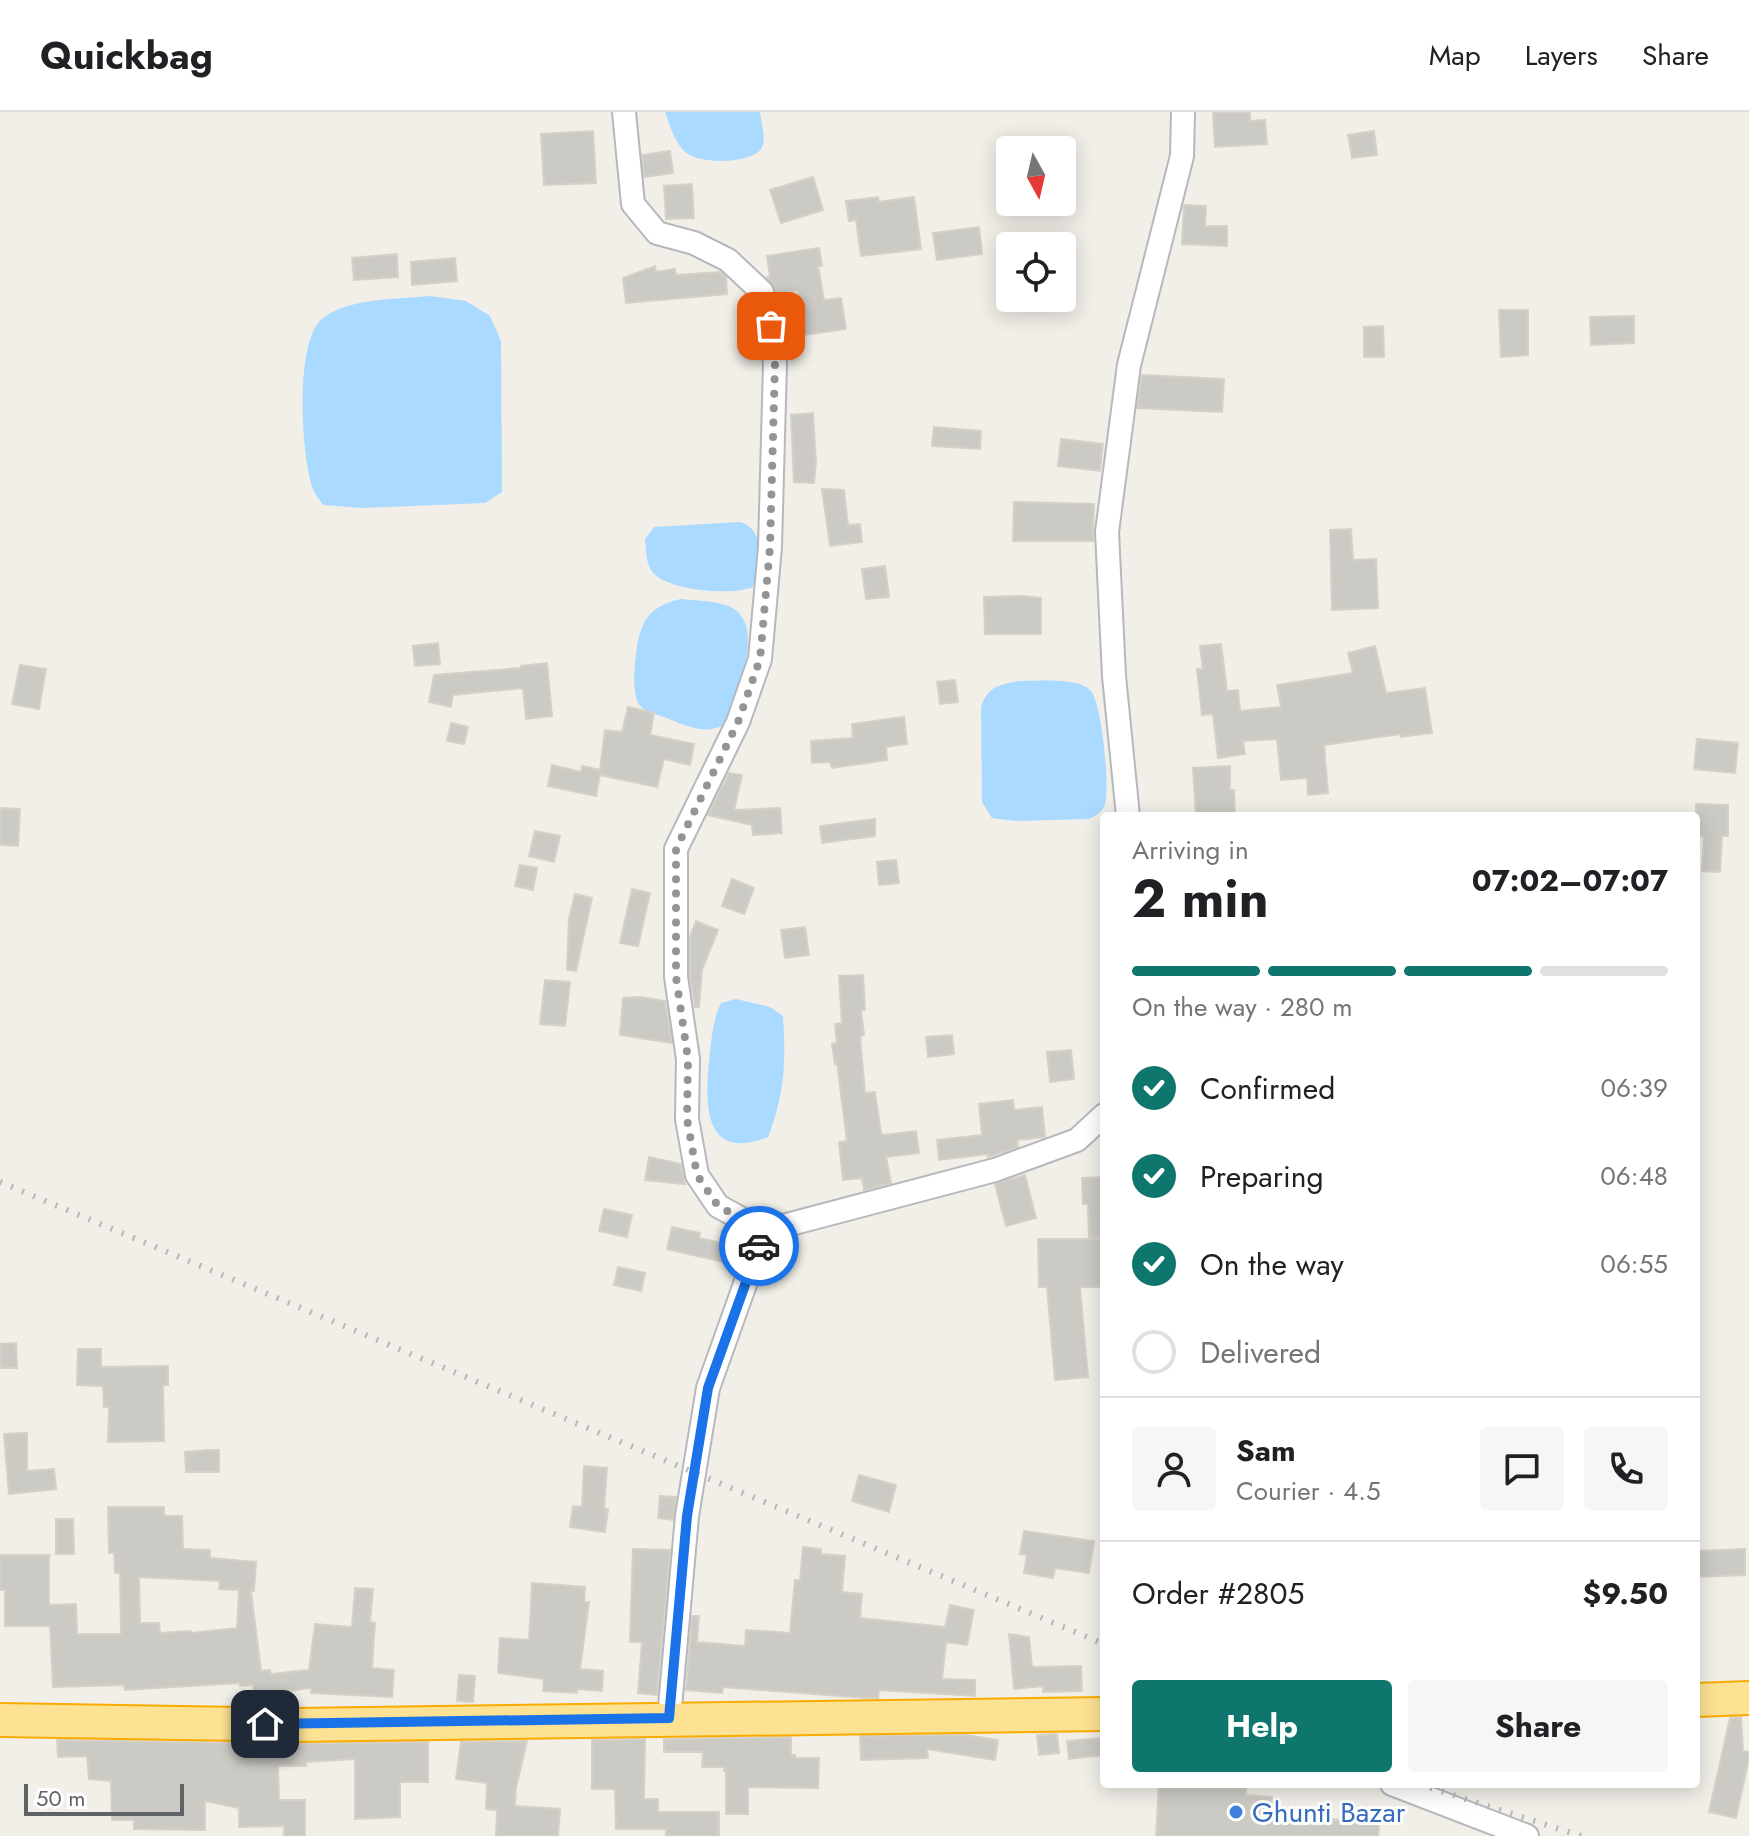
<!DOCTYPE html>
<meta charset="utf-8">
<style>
:root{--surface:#fff;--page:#f6f6f6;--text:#202124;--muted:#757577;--line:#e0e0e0;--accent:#0f766e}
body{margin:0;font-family:Jost,sans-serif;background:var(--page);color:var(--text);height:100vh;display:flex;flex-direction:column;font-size:30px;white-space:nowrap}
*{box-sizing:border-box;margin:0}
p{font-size:26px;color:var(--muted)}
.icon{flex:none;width:44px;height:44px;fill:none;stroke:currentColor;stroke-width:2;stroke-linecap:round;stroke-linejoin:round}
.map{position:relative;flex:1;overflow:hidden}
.side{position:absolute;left:1100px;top:700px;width:600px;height:976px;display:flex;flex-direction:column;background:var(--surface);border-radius:8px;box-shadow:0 4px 20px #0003}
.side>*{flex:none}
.needle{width:52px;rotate:172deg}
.buttons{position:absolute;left:996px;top:24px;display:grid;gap:16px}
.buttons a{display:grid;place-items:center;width:80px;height:80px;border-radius:8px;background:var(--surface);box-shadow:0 4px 20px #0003;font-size:40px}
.scale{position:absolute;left:24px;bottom:20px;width:160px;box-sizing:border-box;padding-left:8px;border:4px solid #5f6368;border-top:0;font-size:22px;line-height:28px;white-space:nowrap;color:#5f6368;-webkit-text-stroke:6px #fff;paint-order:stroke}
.pin{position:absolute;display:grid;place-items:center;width:68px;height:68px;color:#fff;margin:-34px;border-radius:16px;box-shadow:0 4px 12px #0006}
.courier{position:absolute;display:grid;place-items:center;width:80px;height:80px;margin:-40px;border:6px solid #1a73e8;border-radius:50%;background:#fff;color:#222;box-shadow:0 2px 10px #0007}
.head em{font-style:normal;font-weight:700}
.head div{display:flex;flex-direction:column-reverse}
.head{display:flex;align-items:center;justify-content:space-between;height:136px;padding:0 32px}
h1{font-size:52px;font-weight:700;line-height:60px}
.bar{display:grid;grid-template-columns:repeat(4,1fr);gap:12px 8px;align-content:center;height:96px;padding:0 32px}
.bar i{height:10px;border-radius:6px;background:var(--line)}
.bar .selected{background:var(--accent)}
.bar p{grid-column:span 4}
.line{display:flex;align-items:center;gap:20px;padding:0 32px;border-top:2px solid var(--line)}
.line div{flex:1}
.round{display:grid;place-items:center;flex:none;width:84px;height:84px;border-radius:8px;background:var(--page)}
ol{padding:0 32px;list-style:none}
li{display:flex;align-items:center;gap:24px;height:88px}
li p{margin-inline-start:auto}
li .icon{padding:8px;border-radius:50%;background:var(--accent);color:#fff;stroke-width:4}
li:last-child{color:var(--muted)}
li i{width:44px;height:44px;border:4px solid var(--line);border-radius:50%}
.cta{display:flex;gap:16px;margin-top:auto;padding:16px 32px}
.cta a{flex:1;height:92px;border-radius:8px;background:var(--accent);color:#fff;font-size:32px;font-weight:700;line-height:92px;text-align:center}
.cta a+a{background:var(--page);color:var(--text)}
header{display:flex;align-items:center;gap:48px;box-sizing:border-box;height:112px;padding:0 40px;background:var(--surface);border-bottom:2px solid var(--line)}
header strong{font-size:38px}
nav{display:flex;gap:44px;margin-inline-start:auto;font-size:28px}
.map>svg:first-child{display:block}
</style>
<header>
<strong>Quickbag</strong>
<nav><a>Map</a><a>Layers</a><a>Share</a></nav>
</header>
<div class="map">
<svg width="1749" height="1724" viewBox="0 0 1749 1724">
<rect width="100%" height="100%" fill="#f1efe8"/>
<path fill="#aadaff" d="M665 0H760C761 10 767 29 761 37 750 52 697 53 684 39 674 28 670 14 665 0Z
M430 184 466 189 490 204 501 229 502 380 485 391 363 396 323 393C320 388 315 383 313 377 301 346 294 227 323 206 348 186 399 187 430 184Z
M740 410C767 418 761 454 753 475 733 484 663 479 651 458 646 450 646 437 645 427L654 415Z
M681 487C698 489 727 488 739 501 743 506 746 512 747 517 751 536 740 606 722 614 701 623 683 612 664 605 652 601 639 599 636 585 633 571 634 557 636 543 640 510 647 495 681 487Z
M1019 569C1036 569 1080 565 1091 579 1102 592 1111 681 1104 695 1100 701 1095 704 1089 707L1016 709 992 706 982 690 981 595C988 574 999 573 1019 569Z
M736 887 770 895 783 904C786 950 785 981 768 1025 700 1052 705 986 710 940 712 923 713 908 721 891Z"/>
<path fill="#cccac5" stroke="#d6d1c6" stroke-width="2" fill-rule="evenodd" d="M1213 0H1250V9L1265 8 1267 32 1215 35Z
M593 19 596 71 544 73 541 22Z
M1374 19 1377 43 1352 46 1348 23Z
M670 39 673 61 644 65 642 43Z
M813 65 823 98 781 111 770 78Z
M692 72 694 106 666 107 664 74Z
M878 85 879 90 914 85 921 137 861 144 856 108 849 109 846 89Z
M1184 93 1206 94 1205 114H1227V134L1182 132Z
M979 115 982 142 937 148 933 121Z
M819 136 822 154H818L824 188 841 186 846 217 803 223 798 179 777 182 767 165H770L767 144Z
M397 142 398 165 354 168 352 146Z
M455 146 457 169 412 173 411 150Z
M655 154 656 160 675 157 676 163 720 160 726 165 727 182 626 191 623 166Z
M1499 198H1528V243L1501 245Z
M1634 204V231L1591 233 1590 205Z
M1383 214 1384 245H1364V215Z
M1142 263 1224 267 1222 300 1137 296Z
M813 301 816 350 814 371 794 370 791 303Z
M934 315 981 319 980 337 932 334Z
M1061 327 1103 332 1100 359 1058 354Z
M822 377 844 378 848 413 860 412 862 430 830 434Z
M1014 390 1094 392 1093 429H1013Z
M1351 417 1353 448 1376 447 1378 496 1332 498 1330 418Z
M885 454 889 485 866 487 862 457Z
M1022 484 1041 486V522H985L984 485Z
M438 531 440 552 415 554 413 534Z
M1221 532 1227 579 1238 578 1240 599 1281 595 1277 573 1353 561 1348 541 1375 534 1386 581 1425 576 1432 621 1401 625 1400 622 1324 633 1328 681 1308 683 1307 666 1281 668 1277 627 1243 629 1245 642 1218 646 1213 602 1202 603 1197 557H1203L1200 534Z
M547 551 552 604 526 607 523 576 453 583 451 595 429 590 434 563 521 556V554Z
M20 553 46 557 39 597 12 592Z
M955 568 958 590 940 592 937 570Z
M628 595 654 601 650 623 694 632 690 653 664 647 657 675 600 663 596 684 548 674 552 653 581 660 582 654 600 658 605 618 622 620Z
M904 605 907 632 886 635 887 648 832 656 830 650 812 651 811 629 853 626 852 612Z
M451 611 468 615 464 632 447 629Z
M1697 627 1738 631 1735 661 1694 657Z
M1230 654V678H1234L1235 704H1196L1193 656Z
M729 661 742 663 734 698 780 696 782 721 753 723 752 713 708 703Z
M1696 692 1728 693V724H1722L1720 760 1702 759 1704 724H1696Z
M0 696 20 697 18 734 0 733Z
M875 707V724L822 731 820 714Z
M535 719 560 724 554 750 529 744Z
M896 748 899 771 879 773 877 750Z
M520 753 537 756 533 778 515 774Z
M732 767 754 776 744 802 722 794Z
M632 777 650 781 638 834 620 831Z
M575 782 592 786 576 859 567 858 569 807Z
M696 809 718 818 702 858 699 895H695L690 864V825Z
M805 815 809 843 785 846 781 818Z
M863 863 865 898H861L864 923 860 924 865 981 875 980 881 1021 884 1023 916 1019 919 1041 886 1045 891 1071 864 1078 862 1066 843 1068 839 1030 847 1029 837 951 835 952 832 932 837 931 835 912 842 911 839 864Z
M545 868 570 870 565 914 540 912Z
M641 885 665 889 672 931 620 923 623 886Z
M952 923 954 942 928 945 926 925Z
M1071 938 1074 967 1050 970 1047 940Z
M1013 988 1014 998 1042 995 1045 1025 1017 1028 1018 1035 988 1045V1042L939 1048 937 1028 982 1023 979 992Z
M649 1045 681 1052 685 1072 645 1068Z
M1025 1063 1036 1106 1006 1114 995 1072Z
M1104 1065V1125H1089L1088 1092H1083L1082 1066Z
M604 1097 632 1103 627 1125 599 1119Z
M672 1115 700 1121 699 1126 736 1134 732 1152 667 1137Z
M1038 1127H1104V1175H1080L1088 1265 1055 1268 1047 1175H1039Z
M618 1155 645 1161 641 1179 614 1173Z
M16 1231 17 1256H1L0 1232Z
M78 1237H101V1255L168 1254V1273H163L164 1329 108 1330 109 1295H104L103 1274 77 1273Z
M27 1321V1359L54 1357 56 1377 9 1382 4 1322Z
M208 1338H219V1360H186L185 1340Z
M584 1354 607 1356 604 1397H608L605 1420 570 1415 573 1394 582 1395Z
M859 1363 896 1373 889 1400 852 1389Z
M660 1384 676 1385 673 1408 658 1406Z
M108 1395H164V1404H182L183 1437 210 1438V1446L256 1450 254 1479H251L261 1559 270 1558 271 1562 309 1558 315 1512 352 1515 355 1476 373 1477 370 1510 375 1511 372 1556 394 1558 392 1585 311 1581V1576L273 1581 274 1588 255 1590 253 1573 240 1574V1571L125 1578 124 1573 53 1575 50 1514H5V1478H0V1443H49V1493L76 1492 77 1522H121L120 1461H115L114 1441H109ZM139 1465 220 1469 219 1477 239 1478 237 1516 191 1521V1519L160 1521 159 1511H140Z
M56 1407H73L74 1442H56Z
M1024 1419 1094 1429 1089 1461 1055 1456 1053 1466 1024 1461 1027 1443 1020 1442Z
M803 1435 821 1437V1442L845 1444 842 1480 862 1482 860 1506 945 1515 950 1493 974 1498 967 1533 946 1530 942 1567 975 1568V1584L879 1578 878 1586H866L723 1575 722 1581 686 1578 692 1504H699L697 1530 745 1534 746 1518 790 1521 795 1468 800 1469Z
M633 1437 670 1438 657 1583 638 1581 642 1530H630Z
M1745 1437V1463L1696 1465V1439Z
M532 1471 585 1475 584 1490H589L580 1557 603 1559 602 1579 577 1577V1581L543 1579 544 1567 498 1561 500 1526 529 1528Z
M1009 1522 1029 1525 1032 1555 1081 1554 1082 1579 1043 1580V1574L1014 1577Z
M459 1563 475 1564 473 1590 457 1589Z
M1741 1605 1743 1639 1749 1640V1646L1736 1706 1709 1700 1730 1606Z
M1057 1622 1059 1641 1039 1643 1037 1623Z
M966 1623 998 1628 995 1648 927 1637 928 1646 861 1648 860 1624Z
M791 1625V1643H795V1646H819L818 1676 748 1675V1702H726V1659H724V1655H702L703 1640H664V1627Z
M1102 1626 1104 1643 1069 1647 1067 1629Z
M645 1627 644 1687H658V1700H719V1724H666V1717H616L615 1677H592V1628Z
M57 1628 294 1632 428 1630V1670H400V1705L355 1707V1647L306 1650V1654H278L279 1688H305V1724H284V1714L239 1715V1696L205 1689V1718L134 1717V1708H112L111 1669 89 1667 87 1644 58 1645Z
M527 1629 516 1676 515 1694 560 1697 558 1724H496L497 1698 486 1697 487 1671 456 1667 461 1630Z
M1159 1672H1246V1683L1272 1685 1271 1699 1379 1713 1378 1724H1156Z"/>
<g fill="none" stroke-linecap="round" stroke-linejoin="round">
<g stroke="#b5b8bc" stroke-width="26">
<path id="minor" d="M624 0 633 92 657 121 694 131 728 148 762 180 771 214 775 252 770 435 760 547 738 610 676 737V865L688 947 687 1007 697 1063 718 1094 764 1119
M1128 704 1114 564 1107 420 1129 253 1182 44 1183 0
M669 1606 687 1404 708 1276 764 1119 995 1058 1077 1028 1104 1003
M1392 1672 1527 1724"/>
</g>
<g stroke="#f9ab00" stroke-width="36">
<path id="highway" d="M1696 1588 1749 1586
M0 1608 294 1613 1104 1602"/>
</g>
<use href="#minor" stroke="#fff" stroke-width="22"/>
<use href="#highway" stroke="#fde293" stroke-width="32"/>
<path stroke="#b6b7b8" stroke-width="6" stroke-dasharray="2 10" stroke-linecap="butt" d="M0 1070 1104 1532
M1419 1672 1581 1724"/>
</g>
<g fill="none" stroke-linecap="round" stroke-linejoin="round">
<path stroke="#929495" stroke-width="8" stroke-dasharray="0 14.4" d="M759 1134 764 1119 718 1094 697 1063 687 1007 688 947 676 865V737L738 610 760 547 770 435 775 252 771 214"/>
<path stroke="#1a73e8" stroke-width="10" d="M265 1612 669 1606 687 1404 708 1276 759 1134"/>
</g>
<circle fill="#3f7fe0" stroke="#fff" stroke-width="3" cx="1236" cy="1700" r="8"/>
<g text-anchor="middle" stroke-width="6" stroke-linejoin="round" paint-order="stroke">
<g font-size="28" fill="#366cbe" stroke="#fff" text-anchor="start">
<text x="1252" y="1710">Ghunti Bazar</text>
</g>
</g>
</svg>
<div class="buttons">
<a><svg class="needle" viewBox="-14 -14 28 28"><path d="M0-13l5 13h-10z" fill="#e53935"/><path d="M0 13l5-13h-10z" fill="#757577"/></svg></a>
<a><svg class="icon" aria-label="locate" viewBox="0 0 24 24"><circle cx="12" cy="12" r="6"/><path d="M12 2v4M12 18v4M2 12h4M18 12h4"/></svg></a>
</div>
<div class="scale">50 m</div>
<div class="pin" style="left:771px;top:214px;background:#ea580c"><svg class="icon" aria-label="bag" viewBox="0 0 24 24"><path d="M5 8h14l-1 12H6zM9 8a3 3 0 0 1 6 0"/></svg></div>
<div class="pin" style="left:265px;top:1612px;background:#1f2937"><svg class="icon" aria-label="home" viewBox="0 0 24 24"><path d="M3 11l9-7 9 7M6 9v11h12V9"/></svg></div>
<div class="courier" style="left:759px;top:1134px"><svg class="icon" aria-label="car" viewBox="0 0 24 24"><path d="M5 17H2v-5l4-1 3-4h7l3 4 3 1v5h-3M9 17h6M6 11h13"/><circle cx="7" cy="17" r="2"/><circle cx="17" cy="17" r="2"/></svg></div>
<section class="side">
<div class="head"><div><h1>2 min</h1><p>Arriving in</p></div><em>07:02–07:07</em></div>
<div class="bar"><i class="selected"></i><i class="selected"></i><i class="selected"></i><i></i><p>On the way · 280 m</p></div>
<ol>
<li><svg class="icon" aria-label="check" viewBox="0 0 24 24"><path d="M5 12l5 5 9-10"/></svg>Confirmed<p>06:39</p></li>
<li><svg class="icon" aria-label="check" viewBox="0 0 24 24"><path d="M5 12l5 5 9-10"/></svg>Preparing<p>06:48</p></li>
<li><svg class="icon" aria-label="check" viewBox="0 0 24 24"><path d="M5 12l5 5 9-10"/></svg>On the way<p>06:55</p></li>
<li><i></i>Delivered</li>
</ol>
<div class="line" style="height:144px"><a class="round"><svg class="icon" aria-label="person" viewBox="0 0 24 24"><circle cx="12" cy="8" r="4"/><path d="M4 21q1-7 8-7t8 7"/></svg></a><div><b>Sam</b><p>Courier · 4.5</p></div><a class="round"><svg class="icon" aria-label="chat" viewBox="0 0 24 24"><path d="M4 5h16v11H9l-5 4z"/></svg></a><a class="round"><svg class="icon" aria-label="phone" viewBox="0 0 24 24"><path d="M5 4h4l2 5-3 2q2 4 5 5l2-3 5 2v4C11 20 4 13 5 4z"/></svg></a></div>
<div class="line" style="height:104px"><div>Order #2805</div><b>$9.50</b></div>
<div class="cta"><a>Help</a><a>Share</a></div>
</section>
</div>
